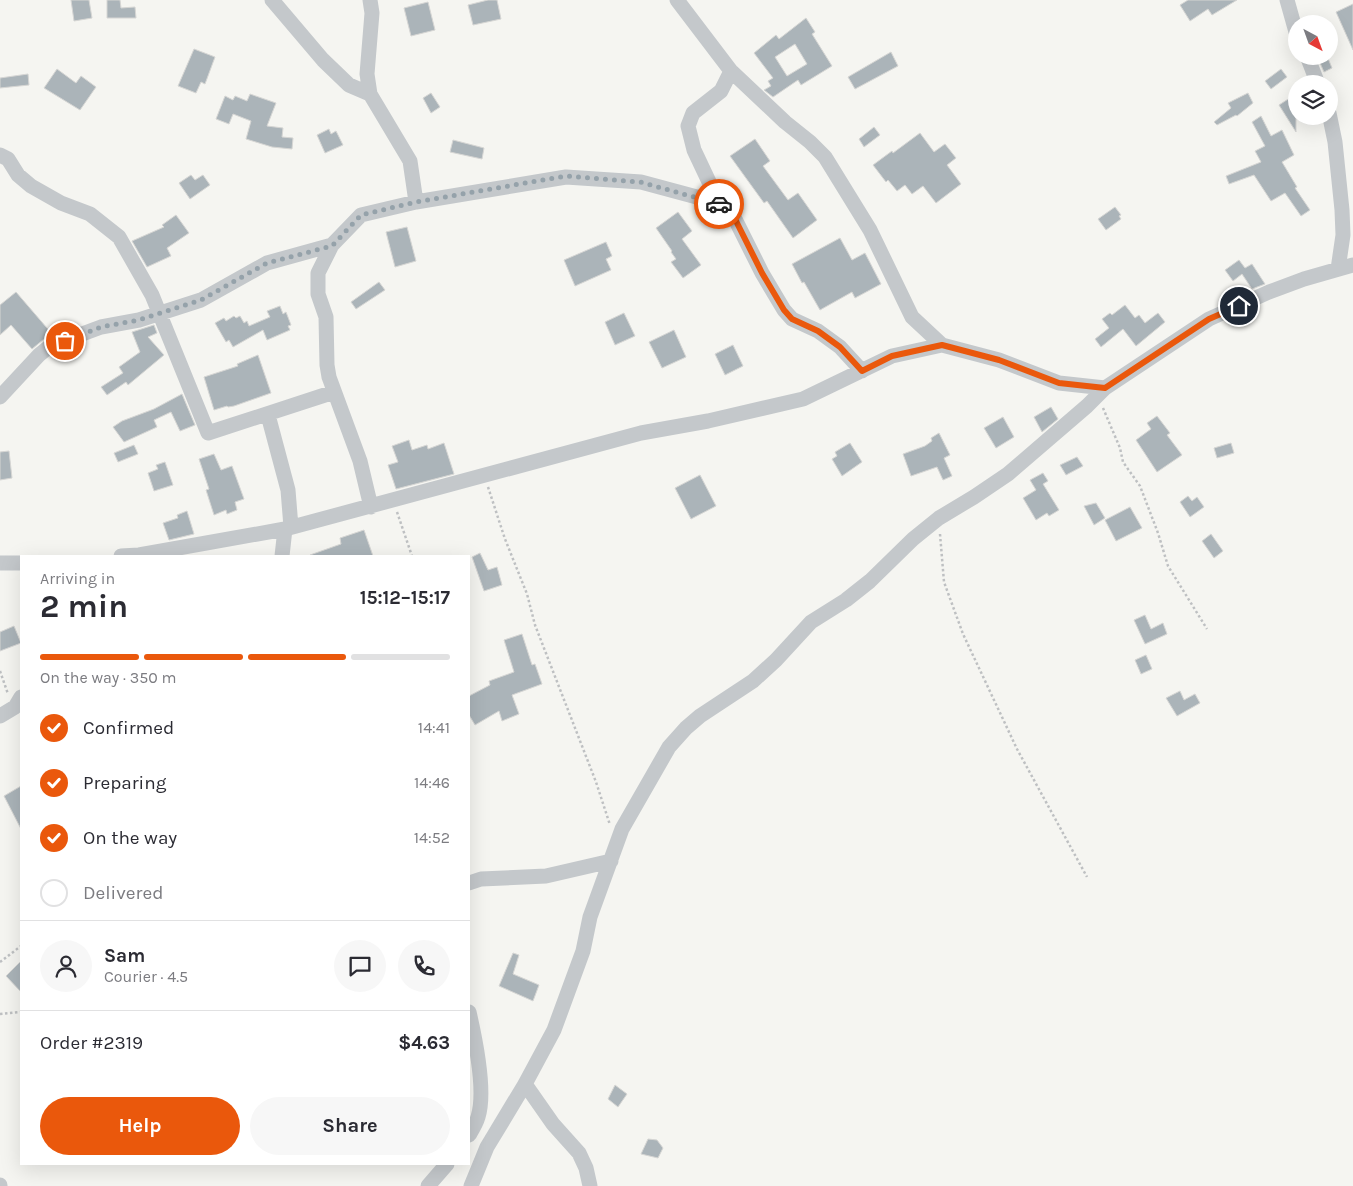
<!DOCTYPE html>
<meta charset="utf-8">
<style>
:root{--surface:#fff;--page:#f7f7f7;--text:#2b2b33;--muted:#7c7c81;--line:#e1e1e2;--accent:#ea580c}
body{margin:0;font-family:Karla,sans-serif;background:var(--page);color:var(--text);height:100vh;display:flex;flex-direction:column;font-size:19px;white-space:nowrap}
*{box-sizing:border-box;margin:0}
p{font-size:16px;color:var(--muted)}
.icon{flex:none;width:28px;height:28px;fill:none;stroke:currentColor;stroke-width:2;stroke-linecap:round;stroke-linejoin:round}
.map{position:relative;flex:1;overflow:hidden}
.panel{position:absolute;left:20px;top:555px;width:450px;height:610px;display:flex;flex-direction:column;background:var(--surface);border-radius:0px;box-shadow:0 5px 20px #0002}
.panel>*{flex:none}
.needle{width:32px;rotate:139deg}
.buttons{position:absolute;left:1288px;top:15px;display:grid;gap:10px}
.buttons a{display:grid;place-items:center;width:50px;height:50px;border-radius:50%;background:var(--surface);box-shadow:0 5px 20px #0002;font-size:25px}
.pin{position:absolute;display:grid;place-items:center;width:42px;height:42px;color:#fff;margin:-21px;border:2px solid #fff;border-radius:50%;box-shadow:0 1px 5px #0007}
.courier{position:absolute;display:grid;place-items:center;width:50px;height:50px;margin:-25px;border:4px solid #ea580c;border-radius:50%;background:#fff;color:#222;box-shadow:0 1px 6px #0007}
.head em{font-style:normal;font-weight:700}
.head div{display:flex;flex-direction:column-reverse}
.head{display:flex;align-items:center;justify-content:space-between;height:85px;padding:0 20px}
h1{font-size:32px;font-weight:700;line-height:38px}
.bar{display:grid;grid-template-columns:repeat(4,1fr);gap:8px 5px;align-content:center;height:60px;padding:0 20px}
.bar i{height:6px;border-radius:4px;background:var(--line)}
.bar .on{background:var(--accent)}
.bar p{grid-column:span 4}
.line{display:flex;align-items:center;gap:12px;padding:0 20px;border-top:1px solid var(--line)}
.line div{flex:1}
.round{display:grid;place-items:center;flex:none;width:52px;height:52px;border-radius:26px;background:var(--page)}
ol{padding:0 20px;list-style:none}
li{display:flex;align-items:center;gap:15px;height:55px}
li p{margin-inline-start:auto}
li .icon{padding:5px;border-radius:50%;background:var(--accent);color:#fff;stroke-width:4}
li:last-child{color:var(--muted)}
li i{width:28px;height:28px;border:2px solid var(--line);border-radius:50%}
.action{display:flex;gap:10px;margin-top:auto;padding:10px 20px}
.action a{flex:1;height:58px;border-radius:30px;background:var(--accent);color:#fff;font-size:20px;font-weight:700;line-height:58px;text-align:center}
.action a+a{background:var(--page);color:var(--text)}
.map>svg:first-child{display:block}
</style>
<div class="map">
<svg width="1353" height="1186" viewBox="0 0 1353 1186">
<rect width="100%" height="100%" fill="#f5f5f1"/>
<path fill="#abb4b9" stroke="#d6d6d4" fill-rule="evenodd" d="M71 0H89L92 18 74 21Z
M107 0H120L121 8 135 7 136 18H107Z
M488 0H497L501 19 473 25 468 5Z
M1188 0H1237L1212 15 1208 9 1190 21 1180 5Z
M428 2 435 30 411 36 404 8Z
M1353 4V50L1336 12Z
M806 18 815 32 812 34 832 66 801 85 798 80 773 97 764 90 771 86 768 81 773 78 754 53 776 35 779 39ZM795 44 807 64 787 76 775 57Z
M194 49 215 57 205 84 201 82 196 93 178 86Z
M891 52 898 66 855 89 848 77Z
M1317 56H1327L1332 68 1324 72Z
M57 69 76 83 81 76 96 87 80 110 44 88Z
M1281 69 1287 77 1271 89 1265 81Z
M28 74 29 85 0 88V78Z
M431 93 440 107 431 113 423 98Z
M1248 93 1253 103 1237 116 1236 115 1217 125 1214 122 1231 108 1228 103Z
M250 94 276 103 267 126 283 128 282 137 293 138 292 149 272 147 246 139 251 121 233 114 229 124 216 119 225 96 233 100 235 96 247 101Z
M1296 94V132L1279 105Z
M1261 116 1271 136 1282 130 1294 155 1282 162 1297 187 1295 188 1310 210 1301 216 1285 193 1271 201 1254 175 1229 184 1226 176 1261 162 1255 151 1265 146 1252 122Z
M874 127 880 135 864 147 859 139Z
M329 129 331 134 336 131 343 145 325 153 317 135Z
M920 133 934 152 945 144 956 158 947 165 961 184 936 203 923 186 912 194 905 185 897 191 888 180 886 182 873 165 892 151 893 153Z
M755 139 770 161 763 166 788 200 798 193 817 220 793 238 767 201 764 203 730 156Z
M453 140 484 148 482 159 450 152Z
M191 175 195 180 203 175 210 185 190 199 179 183Z
M1115 207 1121 215 1119 216 1121 219 1106 230 1098 219Z
M678 212 692 231 682 239 701 265 683 278 671 262 676 259 671 252 672 251 656 228Z
M176 215 189 233 167 248 171 256 147 267 132 241 164 227 162 225Z
M407 227 416 261 395 267 386 232Z
M840 238 852 260 865 253 881 284 855 298 852 292 820 310 804 282 802 283 792 264Z
M606 242 612 256 606 259 611 270 575 286 564 260Z
M1239 260 1245 268 1252 264 1265 284 1252 289 1242 274 1233 281 1225 270Z
M379 282 385 290 356 309 351 302Z
M16 292 53 335 44 339 32 349 11 325 0 335V305Z
M1125 305 1135 318 1139 315 1145 323 1158 313 1165 322 1136 346 1123 329 1101 347 1095 339 1109 328 1102 319 1110 313 1112 315Z
M280 306 283 314 286 312 291 325 288 326 290 330 267 340 263 330 233 347 229 340 226 342 215 323 224 318 226 321 234 316 236 318 240 316 244 323 247 321 249 326 270 317 267 311Z
M624 313 635 336 615 345 605 322Z
M154 325 157 333 148 337 164 355 128 385 126 382 107 395 101 387 123 373 119 367 140 352 132 332Z
M674 330 686 357 662 368 649 342Z
M733 345 743 366 725 375 715 354Z
M258 355 271 393 234 406 228 407 227 406 214 410 204 377 238 366 237 364Z
M182 394 195 425 180 431 171 412 154 420 157 427 124 442 113 427 122 421 154 409Z
M1051 407 1058 419 1042 432 1034 417Z
M1157 416 1170 433 1167 435 1182 455 1157 472 1136 440 1151 429 1147 423Z
M1003 417 1014 437 996 448 984 428Z
M939 433 950 455 944 458 952 476 943 480 937 467 911 476 903 454 925 446 932 441 931 438Z
M409 440 412 450 427 445 428 449 444 443 454 474 396 489 388 465 398 462 392 446Z
M850 443 862 462 842 476 832 459 837 456 835 452Z
M1231 443 1234 453 1217 458 1214 448Z
M134 445 138 454 118 462 114 453Z
M9 451 12 478 0 480V452Z
M214 454 221 470 232 466 244 499 235 502 237 510 227 514 226 510 214 515 206 490 209 489 199 459Z
M1077 457 1083 466 1066 475 1060 465Z
M165 462 173 485 154 491 148 473 158 469 156 465Z
M1043 473 1048 481 1043 484 1059 510 1049 516 1047 513 1036 520 1023 498 1036 490 1030 480Z
M700 475 716 506 691 519 675 488Z
M1188 496 1192 501 1197 497 1204 507 1190 517 1180 502Z
M1096 503 1105 518 1094 525 1084 506Z
M1130 507 1142 528 1116 541 1105 520Z
M187 511 194 534 169 540 163 523 178 518 177 515Z
M364 530 373 556H310V555L341 544 340 538Z
M1211 534 1223 551 1214 558 1202 541Z
M480 553 488 570 497 567 502 585 484 591 472 557Z
M1145 615 1151 629 1163 623 1167 634 1145 644 1134 620Z
M14 626 21 643 0 651V632Z
M522 634 532 665 535 664 542 684 512 695 519 714 502 721 499 711 475 725 469 715V696L490 685 489 681 514 672 504 640Z
M1146 655 1152 669 1141 674 1135 660Z
M1180 691 1184 700 1195 694 1200 703 1177 716 1166 698Z
M21 786V829L4 796Z
M513 953 519 955 513 974 539 985 533 1001 499 986Z
M21 961V992L6 976Z
M615 1085 627 1094 618 1107 608 1099Z
M648 1139 657 1140 663 1148 658 1158 641 1154Z"/>
<g fill="none" stroke-linecap="round" stroke-linejoin="round">
<path stroke="#bec0c2" stroke-width="2.5" stroke-dasharray="2.5 2.5" stroke-linecap="butt" d="M1103 408 1120 448 1123 462 1140 486 1158 533 1168 566 1207 629
M488 487 505 539 527 594 535 625 596 782 610 825
M397 512 412 556
M940 534 944 582 963 634 1017 749 1087 877
M0 671 8 694
M0 962 21 946
M0 1014 21 1012"/>
<path stroke="#c4c8cb" stroke-width="15" d="M272 0 323 60 349 85 370 94 410 161 416 202 566 177 641 182 719 203 733 215 762 273 784 310 792 319 818 331 840 347 862 371
M677 0 731 71 785 122 810 142 825 157 870 230 912 317 942 345 999 360 1059 383 1105 388
M1287 0 1296 32
M1307 56 1318 84
M370 94 367 74 372 13 370 0
M1329 113 1335 142 1342 210 1343 235 1338 269
M0 155 8 159 18 175 31 186 61 203 90 214 119 237 152 295 208 433 334 392
M719 203 694 150 688 126 693 113 721 91 731 71
M0 397 39 355 50 346 101 327 139 320 201 300 267 263 332 245
M268 415 288 490 291 527
M371 507 360 461 329 377 327 365 326 317 318 294V273L332 245 361 215 416 202
M121 556 139 555 285 529 641 433 708 421 803 399 892 356 942 345
M282 556 285 529
M0 563H21
M0 716 15 707 21 697
M469 883 481 879 546 876 611 861
M469 1012C475 1038 486 1092 478 1117 476 1124 472 1130 469 1135
M525 1084 553 1124 579 1153 586 1168 590 1186
M0 1185V1186
M428 1186 447 1164
M471 1186 487 1147 525 1084 554 1030 583 951 590 917 622 829 669 747 686 728 700 716 753 681 776 660 811 622 846 600 870 581 913 539 939 518 974 497 1008 474 1087 406 1105 388 1209 319 1269 292 1304 279 1353 265"/>
</g>
<g fill="none" stroke-linecap="round" stroke-linejoin="round">
<path stroke="#95a2aa" stroke-width="5" stroke-dasharray="0 9" d="M65 341 101 327 139 320 201 300 267 263 332 246 361 215 416 202 566 176 640 182 719 204"/>
<path stroke="#ea580c" stroke-width="6" d="M719 204 733 215 762 273 784 310 792 319 818 331 840 347 862 371 892 356 942 345 999 360 1059 383 1105 388 1209 319 1239 306"/>
</g>
</svg>
<div class="buttons">
<a><svg class="needle" viewBox="-14 -14 28 28"><path d="M0-13l5 13h-10z" fill="#e53935"/><path d="M0 13l5-13h-10z" fill="#7c7c81"/></svg></a>
<a><svg class="icon" aria-label="layers" viewBox="0 0 24 24"><path d="M12 4l9 5-9 5-9-5zM3 14l9 5 9-5"/></svg></a>
</div>
<div class="pin" style="left:65px;top:341px;background:#ea580c"><svg class="icon" aria-label="bag" viewBox="0 0 24 24"><path d="M5 8h14l-1 12H6zM9 8a3 3 0 0 1 6 0"/></svg></div>
<div class="pin" style="left:1239px;top:306px;background:#1f2937"><svg class="icon" aria-label="home" viewBox="0 0 24 24"><path d="M3 11l9-7 9 7M6 9v11h12V9"/></svg></div>
<div class="courier" style="left:719px;top:204px"><svg class="icon" aria-label="car" viewBox="0 0 24 24"><path d="M5 17H2v-5l4-1 3-4h7l3 4 3 1v5h-3M9 17h6M6 11h13"/><circle cx="7" cy="17" r="2"/><circle cx="17" cy="17" r="2"/></svg></div>
<section class="panel">
<div class="head"><div><h1>2 min</h1><p>Arriving in</p></div><em>15:12–15:17</em></div>
<div class="bar"><i class="on"></i><i class="on"></i><i class="on"></i><i></i><p>On the way · 350 m</p></div>
<ol>
<li><svg class="icon" aria-label="check" viewBox="0 0 24 24"><path d="M5 12l5 5 9-10"/></svg>Confirmed<p>14:41</p></li>
<li><svg class="icon" aria-label="check" viewBox="0 0 24 24"><path d="M5 12l5 5 9-10"/></svg>Preparing<p>14:46</p></li>
<li><svg class="icon" aria-label="check" viewBox="0 0 24 24"><path d="M5 12l5 5 9-10"/></svg>On the way<p>14:52</p></li>
<li><i></i>Delivered</li>
</ol>
<div class="line" style="height:90px"><a class="round"><svg class="icon" aria-label="person" viewBox="0 0 24 24"><circle cx="12" cy="8" r="4"/><path d="M4 21q1-7 8-7t8 7"/></svg></a><div><b>Sam</b><p>Courier · 4.5</p></div><a class="round"><svg class="icon" aria-label="chat" viewBox="0 0 24 24"><path d="M4 5h16v11H9l-5 4z"/></svg></a><a class="round"><svg class="icon" aria-label="phone" viewBox="0 0 24 24"><path d="M5 4h4l2 5-3 2q2 4 5 5l2-3 5 2v4C11 20 4 13 5 4z"/></svg></a></div>
<div class="line" style="height:65px"><div>Order #2319</div><b>$4.63</b></div>
<div class="action"><a>Help</a><a>Share</a></div>
</section>
</div>
